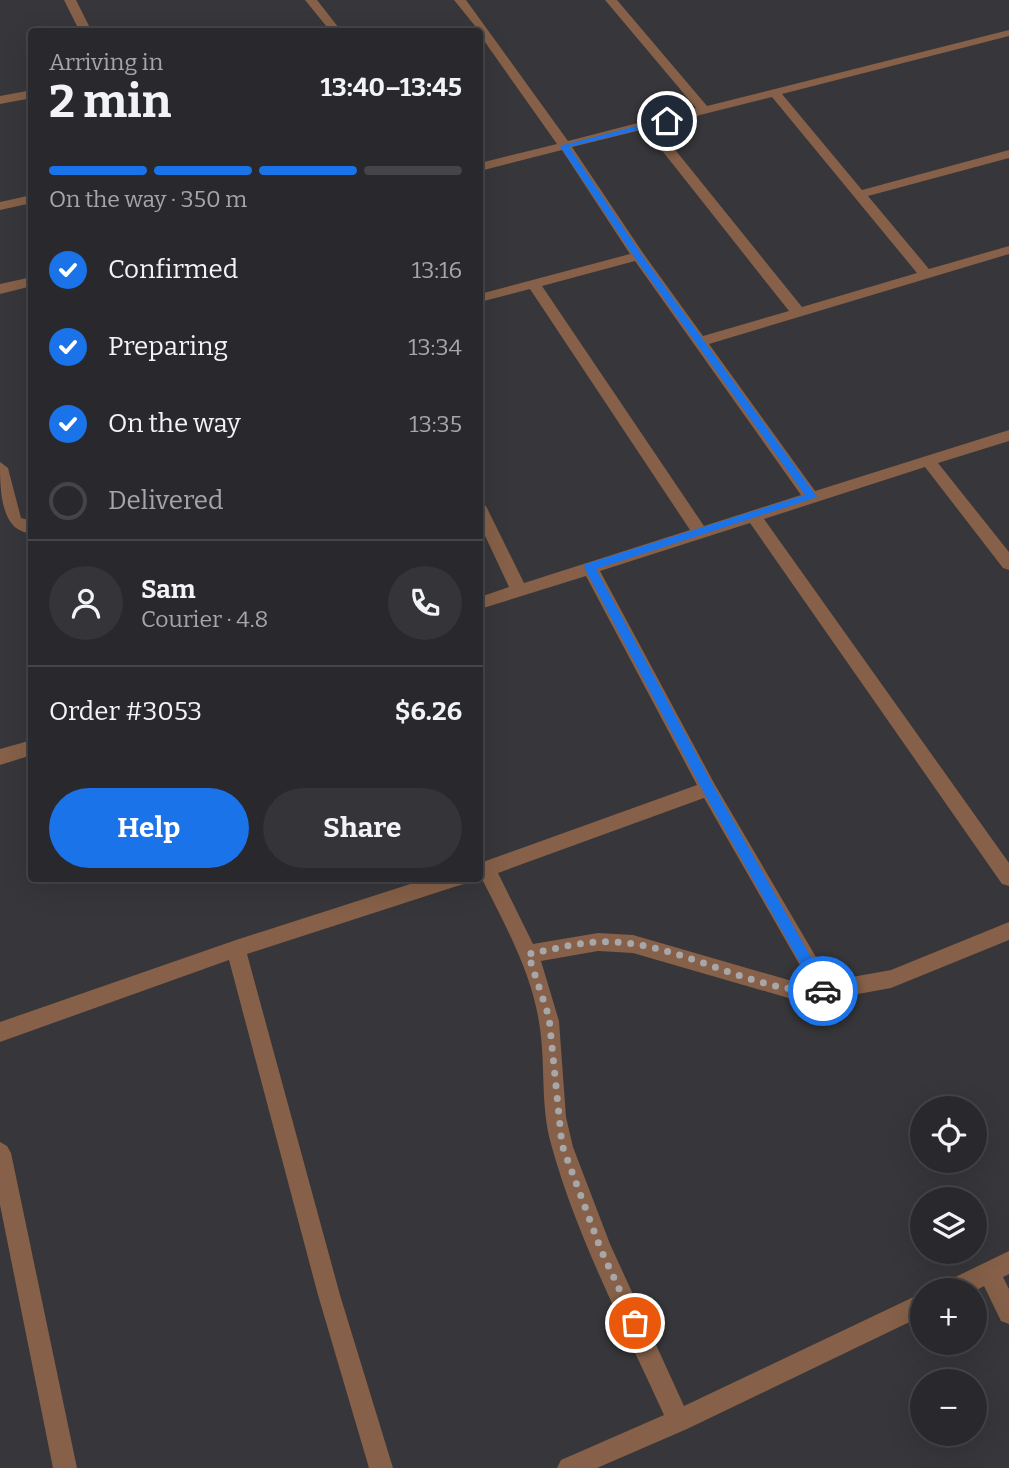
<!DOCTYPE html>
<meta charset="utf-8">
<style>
:root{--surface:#29282c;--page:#353438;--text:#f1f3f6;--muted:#a5a6a9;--line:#454448;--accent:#1a73e8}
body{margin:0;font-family:Bitter,serif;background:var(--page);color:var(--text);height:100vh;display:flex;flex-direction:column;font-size:26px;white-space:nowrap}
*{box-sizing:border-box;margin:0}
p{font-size:23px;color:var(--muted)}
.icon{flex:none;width:38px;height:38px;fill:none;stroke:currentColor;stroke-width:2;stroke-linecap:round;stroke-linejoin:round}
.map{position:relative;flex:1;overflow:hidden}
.details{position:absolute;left:28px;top:28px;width:455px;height:854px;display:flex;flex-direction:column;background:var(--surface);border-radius:7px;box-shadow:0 7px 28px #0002,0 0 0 2px var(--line)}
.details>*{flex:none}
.tools{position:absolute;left:910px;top:1096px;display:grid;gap:14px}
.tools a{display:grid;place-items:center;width:77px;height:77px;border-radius:50%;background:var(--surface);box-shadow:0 7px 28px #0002,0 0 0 2px var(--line);font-size:35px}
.pin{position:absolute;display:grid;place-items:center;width:60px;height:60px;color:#fff;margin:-30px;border:4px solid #fff;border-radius:50%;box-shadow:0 2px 7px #0007}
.courier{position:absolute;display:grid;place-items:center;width:70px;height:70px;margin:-35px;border:5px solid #1a73e8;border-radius:50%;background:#fff;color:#222;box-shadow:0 2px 9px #0007}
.head em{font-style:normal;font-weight:700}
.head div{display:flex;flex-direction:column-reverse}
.head{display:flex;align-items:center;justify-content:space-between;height:119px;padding:0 21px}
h1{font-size:46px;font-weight:700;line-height:52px}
.bar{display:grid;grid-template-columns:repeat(4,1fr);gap:10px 7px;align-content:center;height:84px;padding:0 21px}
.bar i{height:9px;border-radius:5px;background:var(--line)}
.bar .active{background:var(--accent)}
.bar p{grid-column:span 4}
.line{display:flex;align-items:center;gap:18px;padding:0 21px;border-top:2px solid var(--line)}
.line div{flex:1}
.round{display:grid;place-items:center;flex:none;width:74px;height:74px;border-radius:37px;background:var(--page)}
ol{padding:0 21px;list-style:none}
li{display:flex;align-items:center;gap:21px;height:77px}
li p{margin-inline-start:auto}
li .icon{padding:7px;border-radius:50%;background:var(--accent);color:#fff;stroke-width:4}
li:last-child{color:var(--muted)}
li i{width:38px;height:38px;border:4px solid var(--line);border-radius:50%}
.button{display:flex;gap:14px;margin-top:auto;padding:14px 21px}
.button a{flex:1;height:80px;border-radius:42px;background:var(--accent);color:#fff;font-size:28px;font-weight:700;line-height:80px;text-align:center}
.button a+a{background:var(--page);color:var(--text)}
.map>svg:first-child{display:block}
</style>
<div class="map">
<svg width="1009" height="1468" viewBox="0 0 1009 1468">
<rect width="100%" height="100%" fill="#37363a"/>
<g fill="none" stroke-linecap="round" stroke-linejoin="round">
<path fill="#866048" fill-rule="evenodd" d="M64 0H76L92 32H80Z
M305 0H317L342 32H331Z
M454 0H466L568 141 696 108 605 0H617L707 106 1009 30V36L782 94 862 190 1009 150V158L868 196 929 269 1009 246V254L709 344 815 491 1009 430V441L938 463 1009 552V570L1003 568 925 467 764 519 1009 863V886L1002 884 750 523 600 571 714 783 830 981 891 970 1009 922V940L891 988 825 1000 792 999 633 953 598 951 541 961 559 1021 566 1117 573 1147 610 1244 684 1406 922 1293V1316L687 1429 597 1468H557L561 1460 664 1415C624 1327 577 1238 551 1144 540 1104 546 1063 539 1022 531 971 505 925 482 879L477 878 480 863 697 785 586 576 480 609V597L509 587 480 525V504L486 506 524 583 690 530 530 289 480 302V294L630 254 562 150 480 171V163L557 144 480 35V32ZM772 97 917 273 802 307 656 126ZM645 129 789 311 703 336 643 253 572 147ZM635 261 801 495 704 526 542 286ZM704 798 809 981H792L633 935 598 933 533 944 498 873Z
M32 90V98L0 104V96Z
M32 195V203L0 210V202Z
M32 277V286L0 294V284Z
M0 462 8 468 21 518 32 521V533C0 533 0 488 0 462Z
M32 740V755L0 765V749Z
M429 878H466L464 884 457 886 247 954 340 1295 393 1468H369L318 1295 229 960 0 1042V1022L236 940Z
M0 1142 7 1146 11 1153 77 1468H53L0 1205Z
M1009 1251V1274L1003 1277 1009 1289V1324L1001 1321 984 1286 975 1291 942 1290 945 1282Z"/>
</g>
<path fill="#1a73e8" d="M667 118 670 122 569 147 641 254 817 497 596 569 713 785 828 987 830 991 823 998 819 996 704 793 584 567 586 564 805 495 635 258 560 146Z"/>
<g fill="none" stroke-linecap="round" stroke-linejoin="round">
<path stroke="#a7a6a9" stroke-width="7" stroke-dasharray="0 12.6" d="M635 1323 601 1250 562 1145 549 1017 528 954C556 949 585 940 614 942 686 945 751 993 823 991"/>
</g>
</svg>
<div class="tools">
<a><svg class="icon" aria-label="locate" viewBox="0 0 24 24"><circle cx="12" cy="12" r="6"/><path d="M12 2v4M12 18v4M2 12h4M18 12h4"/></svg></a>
<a><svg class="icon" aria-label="layers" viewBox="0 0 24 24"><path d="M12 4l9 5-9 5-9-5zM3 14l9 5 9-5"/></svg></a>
<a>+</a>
<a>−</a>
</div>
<div class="pin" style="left:635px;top:1323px;background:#ea580c"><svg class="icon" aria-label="bag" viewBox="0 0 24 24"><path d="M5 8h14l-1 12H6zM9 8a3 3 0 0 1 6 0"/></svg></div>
<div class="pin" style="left:667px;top:121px;background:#1f2937"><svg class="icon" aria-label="home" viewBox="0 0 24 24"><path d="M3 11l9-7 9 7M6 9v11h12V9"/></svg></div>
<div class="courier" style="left:823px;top:991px"><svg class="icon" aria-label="car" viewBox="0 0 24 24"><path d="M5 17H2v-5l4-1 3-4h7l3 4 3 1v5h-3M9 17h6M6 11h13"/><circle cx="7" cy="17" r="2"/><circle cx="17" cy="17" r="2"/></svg></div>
<section class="details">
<div class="head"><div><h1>2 min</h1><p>Arriving in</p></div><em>13:40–13:45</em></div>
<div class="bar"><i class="active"></i><i class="active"></i><i class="active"></i><i></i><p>On the way · 350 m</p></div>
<ol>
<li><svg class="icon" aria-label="check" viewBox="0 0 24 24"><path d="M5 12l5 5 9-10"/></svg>Confirmed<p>13:16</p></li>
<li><svg class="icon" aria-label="check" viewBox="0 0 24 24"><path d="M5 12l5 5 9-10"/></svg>Preparing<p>13:34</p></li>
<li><svg class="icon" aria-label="check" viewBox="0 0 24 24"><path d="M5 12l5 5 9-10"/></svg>On the way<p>13:35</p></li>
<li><i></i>Delivered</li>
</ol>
<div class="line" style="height:126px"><a class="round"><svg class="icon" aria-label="person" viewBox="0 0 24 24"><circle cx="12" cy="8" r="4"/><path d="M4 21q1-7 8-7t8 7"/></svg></a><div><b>Sam</b><p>Courier · 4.8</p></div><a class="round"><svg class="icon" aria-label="phone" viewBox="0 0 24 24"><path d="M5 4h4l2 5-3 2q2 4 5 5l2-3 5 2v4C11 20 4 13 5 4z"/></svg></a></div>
<div class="line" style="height:91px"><div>Order #3053</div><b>$6.26</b></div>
<div class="button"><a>Help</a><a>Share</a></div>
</section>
</div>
